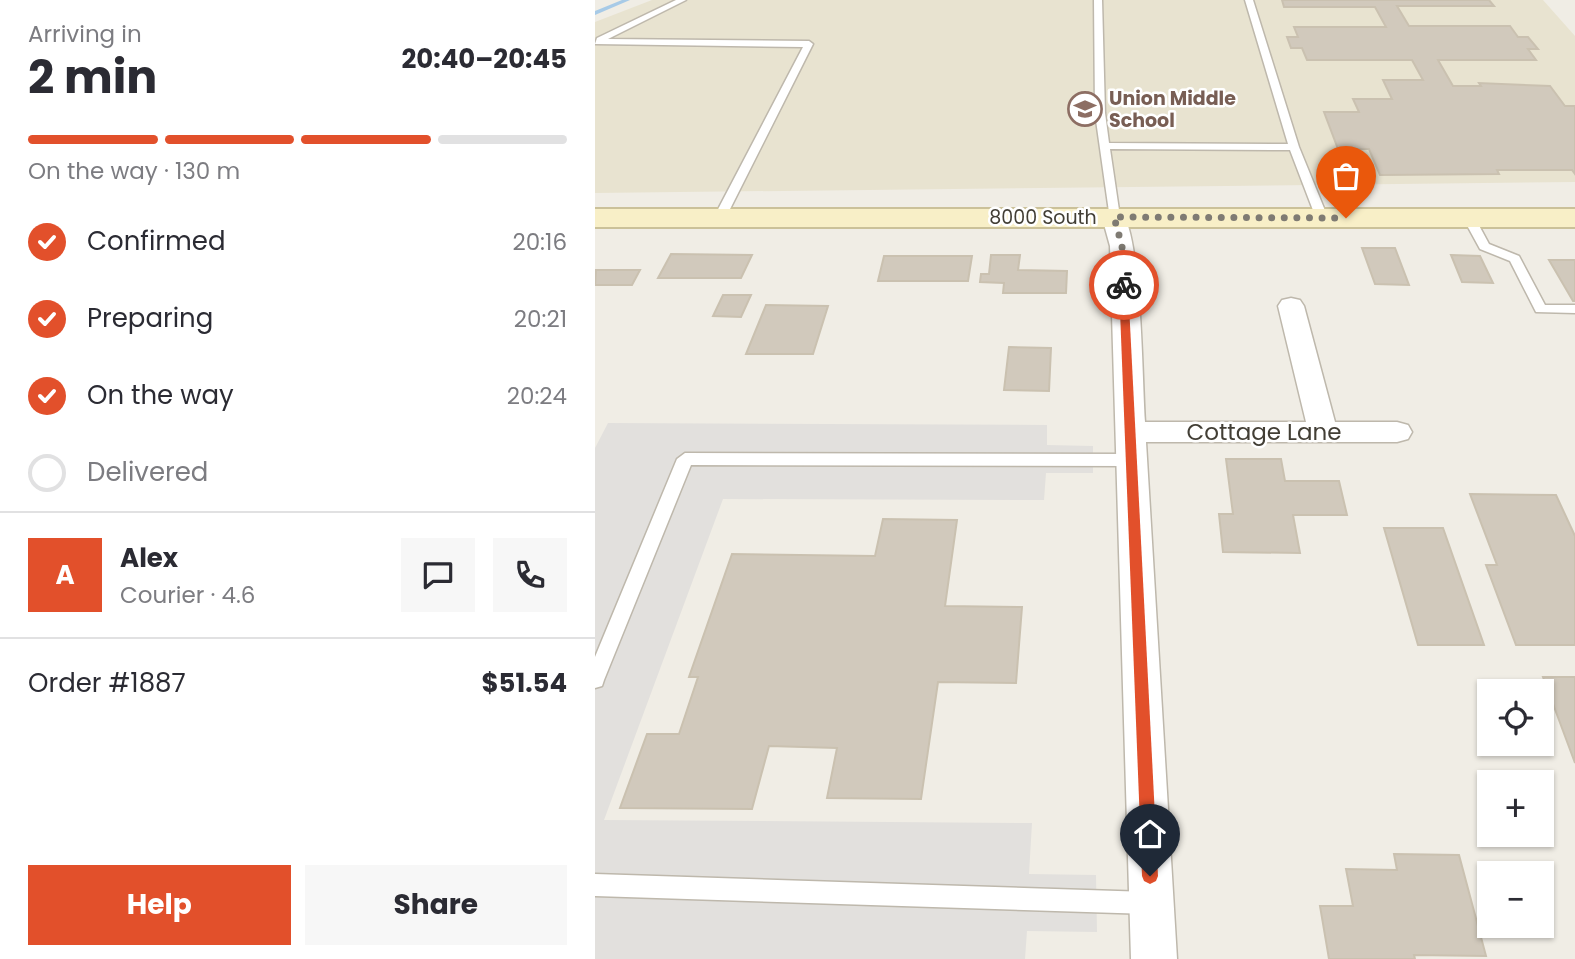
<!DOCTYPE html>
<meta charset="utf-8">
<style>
:root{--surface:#fff;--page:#f7f7f7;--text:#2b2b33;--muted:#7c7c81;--line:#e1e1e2;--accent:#e2502b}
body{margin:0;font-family:Poppins,sans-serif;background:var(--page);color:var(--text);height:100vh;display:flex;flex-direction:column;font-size:26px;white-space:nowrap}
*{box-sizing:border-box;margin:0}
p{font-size:23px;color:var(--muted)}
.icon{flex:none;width:38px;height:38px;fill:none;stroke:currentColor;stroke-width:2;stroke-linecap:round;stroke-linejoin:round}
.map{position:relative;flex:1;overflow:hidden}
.panel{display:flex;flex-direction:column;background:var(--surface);width:595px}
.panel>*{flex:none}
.tools{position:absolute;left:882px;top:679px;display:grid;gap:14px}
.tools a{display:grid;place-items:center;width:77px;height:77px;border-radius:0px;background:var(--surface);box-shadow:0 2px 5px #0004;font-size:35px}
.pin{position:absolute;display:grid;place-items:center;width:60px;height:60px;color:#fff;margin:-72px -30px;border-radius:50% 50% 50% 0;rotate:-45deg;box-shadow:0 0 7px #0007}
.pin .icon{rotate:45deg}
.courier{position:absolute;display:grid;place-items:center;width:70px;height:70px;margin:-35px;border:5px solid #e2502b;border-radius:50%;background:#fff;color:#222;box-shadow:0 2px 9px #0007}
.head em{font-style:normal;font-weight:700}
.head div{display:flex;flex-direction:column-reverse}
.head{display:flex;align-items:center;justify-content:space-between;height:119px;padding:0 28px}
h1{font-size:46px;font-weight:700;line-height:52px}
.bar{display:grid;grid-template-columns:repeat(4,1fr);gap:10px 7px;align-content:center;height:84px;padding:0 28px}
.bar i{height:9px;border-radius:5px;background:var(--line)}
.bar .current{background:var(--accent)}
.bar p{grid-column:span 4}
.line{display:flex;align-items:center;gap:18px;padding:0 28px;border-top:2px solid var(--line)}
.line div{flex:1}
.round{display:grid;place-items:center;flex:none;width:74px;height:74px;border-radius:0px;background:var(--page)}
ol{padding:0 28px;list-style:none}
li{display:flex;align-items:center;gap:21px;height:77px}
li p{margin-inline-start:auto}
li .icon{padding:7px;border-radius:50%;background:var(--accent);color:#fff;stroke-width:4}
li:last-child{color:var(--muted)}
li i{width:38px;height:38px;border:4px solid var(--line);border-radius:50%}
.cta{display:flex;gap:14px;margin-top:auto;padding:14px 28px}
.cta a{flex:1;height:80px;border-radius:0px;background:var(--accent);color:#fff;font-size:28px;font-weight:700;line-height:80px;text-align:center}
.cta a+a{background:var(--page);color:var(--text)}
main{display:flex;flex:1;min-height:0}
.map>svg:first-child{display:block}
</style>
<main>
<section class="panel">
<div class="head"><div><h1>2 min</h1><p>Arriving in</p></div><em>20:40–20:45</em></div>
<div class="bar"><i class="current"></i><i class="current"></i><i class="current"></i><i></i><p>On the way · 130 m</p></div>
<ol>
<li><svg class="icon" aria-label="check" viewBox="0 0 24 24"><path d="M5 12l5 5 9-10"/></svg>Confirmed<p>20:16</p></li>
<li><svg class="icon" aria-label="check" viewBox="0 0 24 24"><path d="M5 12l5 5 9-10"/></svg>Preparing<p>20:21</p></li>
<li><svg class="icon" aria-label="check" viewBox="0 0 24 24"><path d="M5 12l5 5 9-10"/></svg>On the way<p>20:24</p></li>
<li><i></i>Delivered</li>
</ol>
<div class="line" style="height:126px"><b class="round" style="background:var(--accent);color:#fff">A</b><div><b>Alex</b><p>Courier · 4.6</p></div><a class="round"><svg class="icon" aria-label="chat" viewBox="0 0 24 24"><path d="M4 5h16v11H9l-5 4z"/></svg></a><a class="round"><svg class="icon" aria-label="phone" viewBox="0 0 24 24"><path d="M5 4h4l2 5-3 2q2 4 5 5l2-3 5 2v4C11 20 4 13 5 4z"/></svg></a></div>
<div class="line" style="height:91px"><div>Order #1887</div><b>$51.54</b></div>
<div class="cta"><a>Help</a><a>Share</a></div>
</section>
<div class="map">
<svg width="980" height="959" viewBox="0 0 980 959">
<rect width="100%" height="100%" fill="#f0ede5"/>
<path fill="#e8e3d0" d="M57 0H948L980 36V182L0 193V22Z"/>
<path fill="#e2e0dd" d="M13 423 452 425V445L498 446V473H451L449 500 128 499 9 820 437 823 434 874 501 875 502 932 432 931 430 959H0V448Z"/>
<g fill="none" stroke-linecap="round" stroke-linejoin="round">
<path fill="#a7cae7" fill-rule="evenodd" d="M27 0H35L0 15V11Z"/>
</g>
<path fill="#d1c9bc" stroke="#cac1b0" stroke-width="2" d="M687 0H894L899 6H802L814 26H915L923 37H933L943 49H933L941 60H843L858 86H886L884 83 955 86 970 106H980V174L977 170H902L904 174 785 175 774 149H743L729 112H764L758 99H797L788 80H828L817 60H712L707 48H696L692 37H703L699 27H791L780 7H689Z
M767 248H800L814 285 780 284Z
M76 254 157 255 146 278H63Z
M396 255H425L423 270 472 271 471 293H408L409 283 385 282 386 274H394Z
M856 255 885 256 898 283 867 282Z
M289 256H377L373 281H283Z
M954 260H980V301H978Z
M1 270H45L37 285H0Z
M128 295H156L146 317 118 316Z
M171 305 233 306 218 354H151Z
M414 347 456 348 454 391 409 390Z
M631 459H686L690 481H744L752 515H698L705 553 628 552 624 514H638Z
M875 494 961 495 980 536V645H921L891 565H902Z
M288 519 362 520 350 606 427 607 421 683 343 682 326 799 232 798 242 748 174 746 157 809 25 808 52 734H84L103 677H94L137 554 280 556Z
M789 528H848L889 645H823Z
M948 677H980V763Z
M799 854 864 855 891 956 819 955 820 959H734L725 906H758L751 869 802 870Z"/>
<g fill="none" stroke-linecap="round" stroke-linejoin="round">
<g stroke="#beb8ac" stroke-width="3">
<path id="lane" d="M81 0H91L13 39 214 41 218 44 131 217 125 220 119 217 208 47 0 44 2 38Z
M499 0H507L510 113 514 143 693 144 650 0H658L704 147 733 218 731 220H723L721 218 695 150 515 149 525 217 523 219H515L500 113Z
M874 215 880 218 894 244 924 256 950 305H980V313L941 312 915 261 885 249 868 218Z
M90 453 536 454 544 460 536 466 96 465 9 680 7 686 0 688V657L82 459Z
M0 874 554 892 562 895 565 903 562 911 554 914 0 896Z"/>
</g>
<g stroke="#beb8ac" stroke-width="3">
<path id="street" d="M519 210 527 212C547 241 547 380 550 422H711L683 306 687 300 696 298 705 300 709 306 740 422H802L813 425 817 432 813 439 802 442H551L582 959H536L515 246 507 217 511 212Z"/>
</g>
<g stroke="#cbc199" stroke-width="4">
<path id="secondary" d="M0 209H980V227H0Z"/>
</g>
<use href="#lane" fill="#fff" fill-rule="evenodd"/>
<use href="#street" fill="#fff" fill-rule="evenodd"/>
<use href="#secondary" fill="#f8efc7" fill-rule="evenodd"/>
</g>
<path fill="#e2502b" d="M529 282 533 285 563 876 561 881 555 884 549 881 547 876 524 285Z"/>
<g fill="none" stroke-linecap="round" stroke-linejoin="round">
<path stroke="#7f7b73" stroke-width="7" stroke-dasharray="0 12.6" d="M529 285 527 246 519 217 751 218"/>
</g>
<defs>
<g id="school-ring" transform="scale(1.75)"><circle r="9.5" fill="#fff" stroke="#8d6e63" stroke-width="1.5"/><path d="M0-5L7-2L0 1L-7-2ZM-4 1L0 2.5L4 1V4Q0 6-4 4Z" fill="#8d6e63"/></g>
</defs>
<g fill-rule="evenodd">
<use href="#school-ring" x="490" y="109"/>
</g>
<g text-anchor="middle" stroke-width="5" stroke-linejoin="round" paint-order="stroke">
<g font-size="19" font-weight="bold" fill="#785e54" stroke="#fff" text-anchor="start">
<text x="514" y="105">Union Middle<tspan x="514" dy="22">School</tspan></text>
</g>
<g font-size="19" fill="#423e35" stroke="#fff">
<text x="448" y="224">8000 South</text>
</g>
<g font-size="23" fill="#423e35" stroke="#fff">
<text x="669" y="440">Cottage Lane</text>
</g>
</g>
</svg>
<div class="tools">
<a><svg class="icon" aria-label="locate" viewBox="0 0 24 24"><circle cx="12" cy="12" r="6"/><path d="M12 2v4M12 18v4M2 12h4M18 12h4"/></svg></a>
<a>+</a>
<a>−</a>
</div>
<div class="pin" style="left:751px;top:218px;background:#ea580c"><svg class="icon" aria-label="bag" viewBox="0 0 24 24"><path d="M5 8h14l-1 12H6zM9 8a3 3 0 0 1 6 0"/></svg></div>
<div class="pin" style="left:555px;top:876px;background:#1f2937"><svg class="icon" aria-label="home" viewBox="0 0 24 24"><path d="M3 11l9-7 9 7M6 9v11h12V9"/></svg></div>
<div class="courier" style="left:529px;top:285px"><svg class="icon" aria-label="bike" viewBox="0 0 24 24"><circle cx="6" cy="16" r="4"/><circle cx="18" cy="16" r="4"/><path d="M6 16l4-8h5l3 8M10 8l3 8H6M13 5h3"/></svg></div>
</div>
</main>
